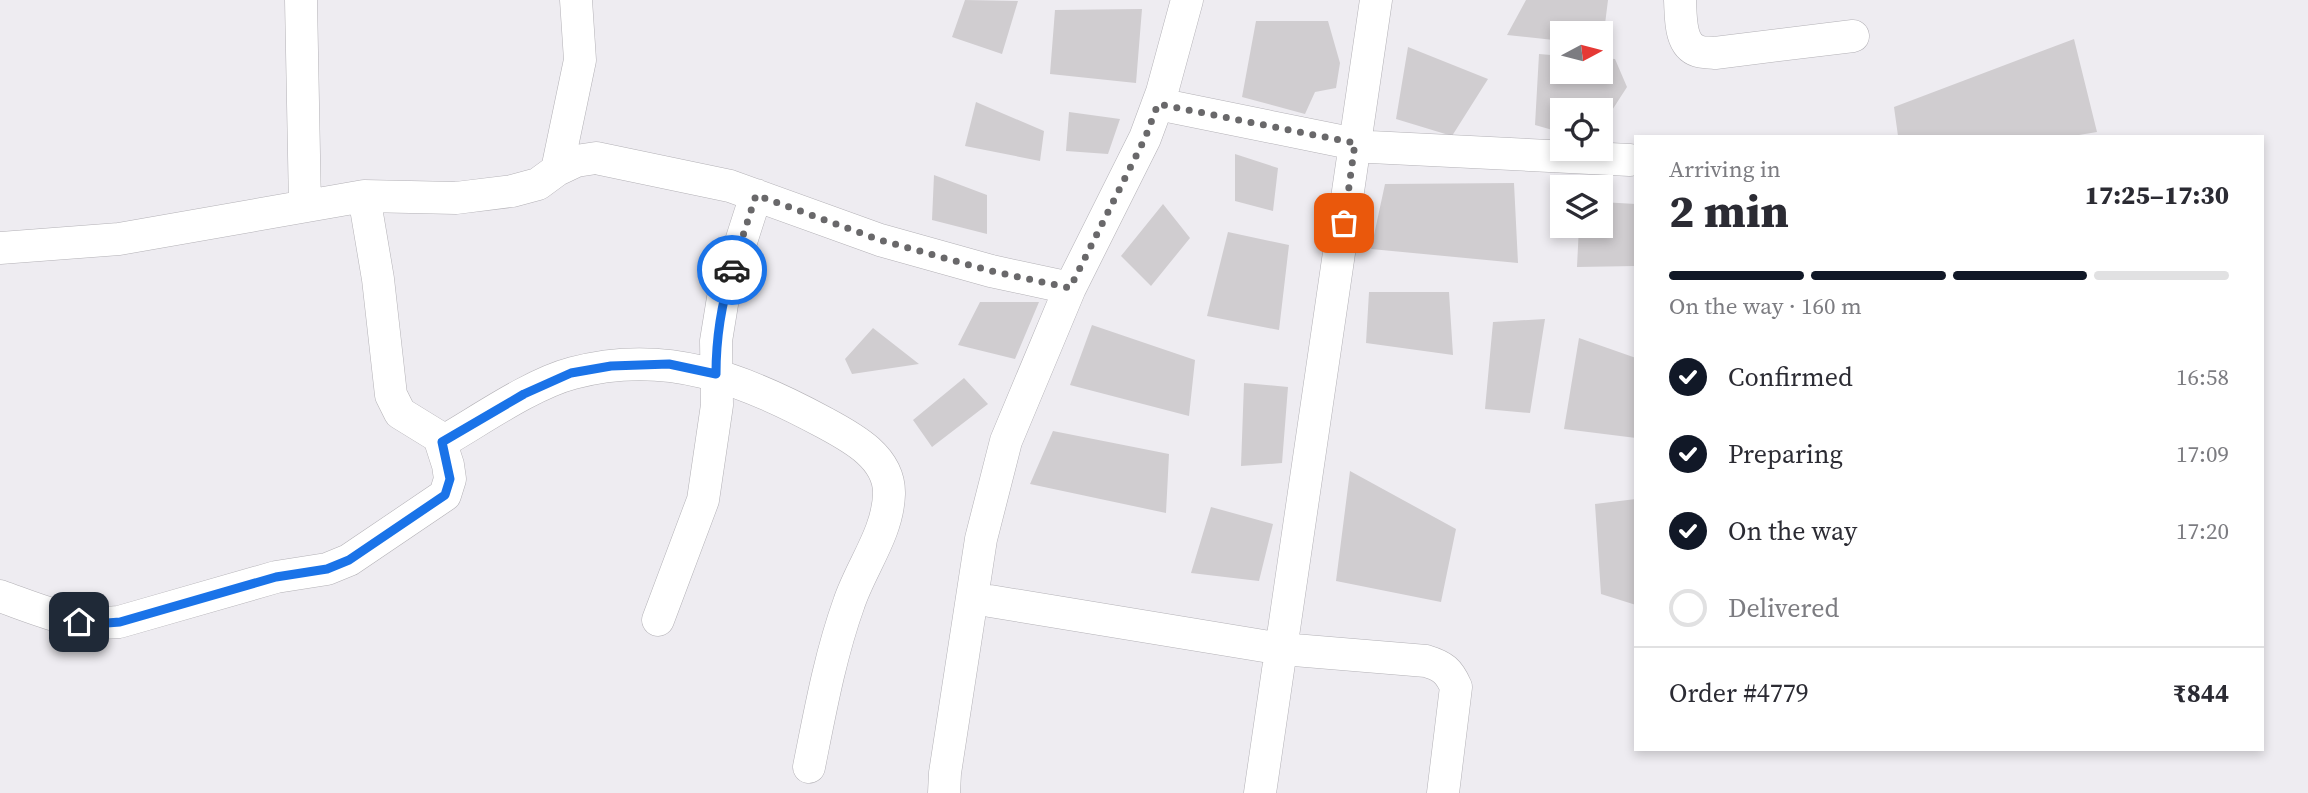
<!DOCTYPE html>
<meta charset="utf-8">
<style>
:root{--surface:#fff;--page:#f2f2f3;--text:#2b2b33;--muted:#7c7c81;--line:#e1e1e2;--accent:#111827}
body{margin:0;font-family:"Source Serif 4",serif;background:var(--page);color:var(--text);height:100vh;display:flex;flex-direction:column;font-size:26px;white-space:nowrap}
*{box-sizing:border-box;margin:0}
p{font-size:23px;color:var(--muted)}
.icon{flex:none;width:38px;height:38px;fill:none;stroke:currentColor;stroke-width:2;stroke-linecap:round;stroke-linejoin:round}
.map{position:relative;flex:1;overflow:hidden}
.details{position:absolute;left:1634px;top:135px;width:630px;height:616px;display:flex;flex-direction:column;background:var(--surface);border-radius:0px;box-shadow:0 4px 10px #0003}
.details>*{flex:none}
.needle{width:46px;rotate:83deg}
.fabs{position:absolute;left:1550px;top:21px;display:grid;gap:14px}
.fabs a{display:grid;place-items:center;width:63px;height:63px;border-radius:0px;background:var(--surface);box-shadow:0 4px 10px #0003;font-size:35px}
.pin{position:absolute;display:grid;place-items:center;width:60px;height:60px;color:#fff;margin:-30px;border-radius:14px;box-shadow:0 4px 10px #0006}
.courier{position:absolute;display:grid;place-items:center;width:70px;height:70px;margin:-35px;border:5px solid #1a73e8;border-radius:50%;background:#fff;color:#222;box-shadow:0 2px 9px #0007}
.head em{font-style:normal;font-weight:800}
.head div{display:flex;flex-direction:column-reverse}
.head{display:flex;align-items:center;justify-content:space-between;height:119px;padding:0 35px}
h1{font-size:46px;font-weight:800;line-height:52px}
.bar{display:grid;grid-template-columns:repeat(4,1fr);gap:10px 7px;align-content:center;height:84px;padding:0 35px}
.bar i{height:9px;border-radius:5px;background:var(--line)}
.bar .on{background:var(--accent)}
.bar p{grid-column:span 4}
.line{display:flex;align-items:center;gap:18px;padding:0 35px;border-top:2px solid var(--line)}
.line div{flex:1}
ol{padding:0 35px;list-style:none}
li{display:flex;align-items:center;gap:21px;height:77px}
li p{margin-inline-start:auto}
li .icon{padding:7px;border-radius:50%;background:var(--accent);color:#fff;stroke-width:4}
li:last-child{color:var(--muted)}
li i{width:38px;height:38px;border:4px solid var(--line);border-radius:50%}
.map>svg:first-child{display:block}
</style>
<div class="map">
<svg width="2308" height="793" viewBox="0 0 2308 793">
<rect width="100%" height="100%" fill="#eeecf1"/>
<path fill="#d0cdd0" d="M965 0 1018 1 1002 54 952 37Z
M1526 0H1608L1603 40 1601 33H1563V41L1507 35Z
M1142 9 1136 83 1050 74 1055 10Z
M1256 21H1328L1340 63 1336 88 1315 92 1305 114 1242 97Z
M2074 39 2097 132 2073 136H1898L1894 107Z
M1408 47 1488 79 1452 136 1396 119Z
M1539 54 1563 56V72H1601V58L1615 59 1627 87 1607 118 1603 145 1601 110H1563V133L1535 125Z
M976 102 1044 131 1040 161 965 146Z
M1069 112 1120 119 1108 154 1066 151Z
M1235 154 1278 168 1273 211 1235 201Z
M934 175 987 195V234L932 220Z
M1514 183 1518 263 1371 249 1385 184Z
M1601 202 1636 204V266L1577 267 1579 226H1601Z
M1163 204 1190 238 1151 286 1121 256Z
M1228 232 1289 245 1279 330 1207 316Z
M1369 292H1449L1453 355 1366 343Z
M980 302H1039L1015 359 958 345Z
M1545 319 1530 413 1485 409 1493 322Z
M1092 325 1195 360 1189 416 1070 385Z
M873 328 919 364 852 374 845 359Z
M1579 338 1636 358V438L1564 429Z
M964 378 988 404 932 447 913 420Z
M1244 383 1288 387 1282 463 1241 466Z
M1053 431 1169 454 1166 513 1030 484Z
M1350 471 1456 529 1441 602 1336 581Z
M1636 499V605L1601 594 1595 504Z
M1211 507 1273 524 1259 581 1191 573Z"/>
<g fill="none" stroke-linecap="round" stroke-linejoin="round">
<g stroke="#b3b1b6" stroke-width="33">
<path id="street" d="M301 0 305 206
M1680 0C1681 16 1679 45 1698 51 1703 53 1710 52 1715 53L1853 36
M1158 104 1370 147 1630 160
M557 170 580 60 576 0
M0 248 119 239 364 196 456 198 512 191 538 184 557 170 576 161 596 158 730 186 880 240 991 271 1070 288
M442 442C479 421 531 384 573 373 666 348 744 379 825 423 853 438 890 458 889 494 888 533 861 567 849 603 830 656 820 712 809 767
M0 596C42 611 74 626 119 622L276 577 327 569 349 560 445 495 450 479 448 465 439 437 400 413 391 395 378 279 364 196
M990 601 1282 649 1426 661C1443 666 1449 671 1456 687L1443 793
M658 620 703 500 717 405 716 341 723 298 756 195
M944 793 945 773 981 539 1006 441 1070 288 1145 138 1162 92 1187 0
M1260 793 1376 0"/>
</g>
<use href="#street" stroke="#fff" stroke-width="32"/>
</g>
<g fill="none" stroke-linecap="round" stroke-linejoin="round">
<path stroke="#69686a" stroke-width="7" stroke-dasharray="0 12.6" d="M732 270 756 195 880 240 991 271 1070 288 1145 138 1158 104 1355 143 1344 223"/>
<path stroke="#1a73e8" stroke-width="9" d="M79 622 94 624 120 622 276 577 327 569 349 560 445 495 450 479 442 442 524 394 571 373 611 366 669 364 716 374C716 338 721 305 732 270"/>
</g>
</svg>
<div class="fabs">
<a><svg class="needle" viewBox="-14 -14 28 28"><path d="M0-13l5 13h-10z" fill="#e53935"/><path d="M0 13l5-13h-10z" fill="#7c7c81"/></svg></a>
<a><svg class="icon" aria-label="locate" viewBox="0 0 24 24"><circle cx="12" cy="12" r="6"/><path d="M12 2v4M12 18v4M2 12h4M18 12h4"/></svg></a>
<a><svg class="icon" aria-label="layers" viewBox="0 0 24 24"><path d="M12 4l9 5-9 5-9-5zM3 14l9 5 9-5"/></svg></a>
</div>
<div class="pin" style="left:1344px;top:223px;background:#ea580c"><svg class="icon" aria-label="bag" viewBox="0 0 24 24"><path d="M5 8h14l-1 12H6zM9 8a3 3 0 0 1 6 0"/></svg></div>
<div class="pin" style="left:79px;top:622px;background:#1f2937"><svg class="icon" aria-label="home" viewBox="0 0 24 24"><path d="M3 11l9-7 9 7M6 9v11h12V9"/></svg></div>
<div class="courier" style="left:732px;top:270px"><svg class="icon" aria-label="car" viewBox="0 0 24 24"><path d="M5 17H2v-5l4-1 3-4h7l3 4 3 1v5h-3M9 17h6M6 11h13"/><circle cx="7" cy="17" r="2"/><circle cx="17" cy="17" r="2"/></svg></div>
<section class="details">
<div class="head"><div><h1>2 min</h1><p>Arriving in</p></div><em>17:25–17:30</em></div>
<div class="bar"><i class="on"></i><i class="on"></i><i class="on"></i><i></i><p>On the way · 160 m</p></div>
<ol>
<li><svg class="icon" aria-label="check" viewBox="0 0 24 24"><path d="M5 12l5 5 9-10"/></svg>Confirmed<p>16:58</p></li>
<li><svg class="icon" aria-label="check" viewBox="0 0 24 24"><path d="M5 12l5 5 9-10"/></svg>Preparing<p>17:09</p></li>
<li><svg class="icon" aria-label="check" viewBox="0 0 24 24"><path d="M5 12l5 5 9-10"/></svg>On the way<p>17:20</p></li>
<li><i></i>Delivered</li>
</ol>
<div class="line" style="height:91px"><div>Order #4779</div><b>₹844</b></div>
</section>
</div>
